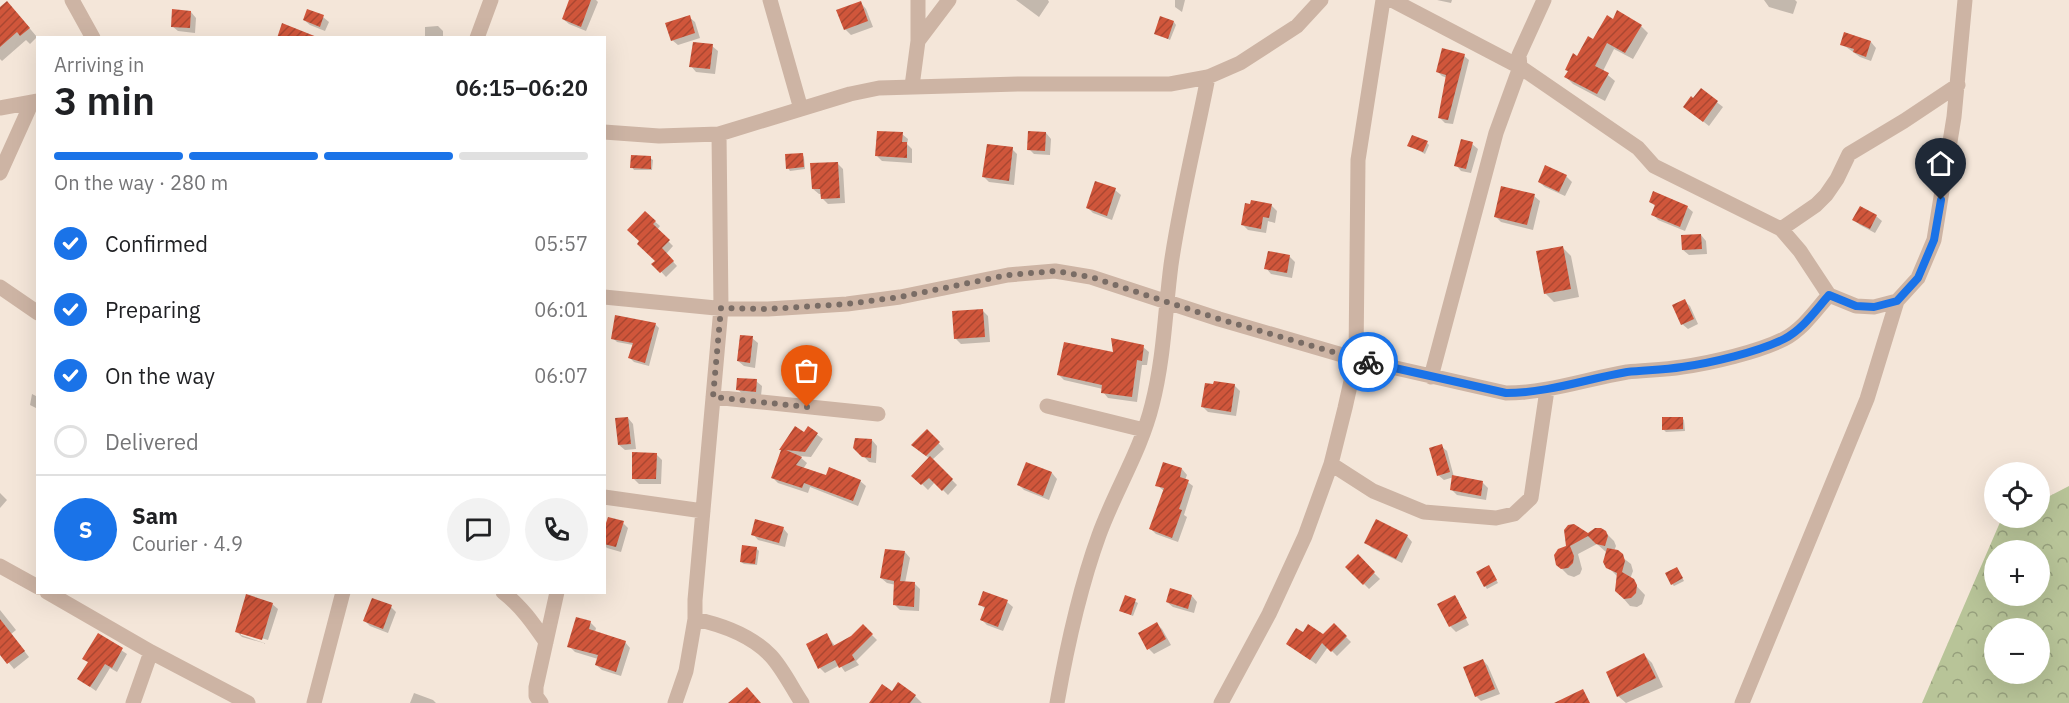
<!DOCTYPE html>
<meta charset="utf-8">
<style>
:root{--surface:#fff;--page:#f2f2f2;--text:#202124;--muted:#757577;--line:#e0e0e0;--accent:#1a73e8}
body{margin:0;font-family:"IBM Plex Sans",sans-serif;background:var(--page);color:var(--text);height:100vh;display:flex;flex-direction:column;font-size:22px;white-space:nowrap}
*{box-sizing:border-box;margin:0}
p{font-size:20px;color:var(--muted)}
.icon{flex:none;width:33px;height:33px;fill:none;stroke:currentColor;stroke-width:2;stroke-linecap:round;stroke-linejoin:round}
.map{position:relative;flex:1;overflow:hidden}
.details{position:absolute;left:36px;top:36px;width:570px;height:558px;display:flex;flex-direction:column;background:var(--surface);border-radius:0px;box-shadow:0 6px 24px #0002}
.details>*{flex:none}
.controls{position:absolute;left:1984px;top:462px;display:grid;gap:12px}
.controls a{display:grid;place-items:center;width:66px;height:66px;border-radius:50%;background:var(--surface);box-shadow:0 6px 24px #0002;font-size:30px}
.pin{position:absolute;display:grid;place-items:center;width:51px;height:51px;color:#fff;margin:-62px -26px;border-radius:50% 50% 50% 0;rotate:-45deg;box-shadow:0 0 6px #0007}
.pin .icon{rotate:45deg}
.courier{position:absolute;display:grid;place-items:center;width:60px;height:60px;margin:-30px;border:4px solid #1a73e8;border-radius:50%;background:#fff;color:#222;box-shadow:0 2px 8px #0007}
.summary em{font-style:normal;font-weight:600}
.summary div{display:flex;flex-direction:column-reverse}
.summary{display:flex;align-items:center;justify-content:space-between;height:102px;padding:0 18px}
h1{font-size:39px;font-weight:600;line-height:45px}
.bar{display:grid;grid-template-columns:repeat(4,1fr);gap:9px 6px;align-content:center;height:72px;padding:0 18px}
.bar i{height:8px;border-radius:4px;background:var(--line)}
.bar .selected{background:var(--accent)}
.bar p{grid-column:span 4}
.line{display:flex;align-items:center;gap:15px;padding:0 18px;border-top:2px solid var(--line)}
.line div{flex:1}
.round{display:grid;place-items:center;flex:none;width:63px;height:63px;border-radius:32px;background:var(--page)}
ol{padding:0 18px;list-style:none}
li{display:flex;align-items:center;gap:18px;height:66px}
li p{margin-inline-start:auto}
li .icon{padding:6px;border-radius:50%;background:var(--accent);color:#fff;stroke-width:4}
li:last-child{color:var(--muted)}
li i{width:33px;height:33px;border:3px solid var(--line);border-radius:50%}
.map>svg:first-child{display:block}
</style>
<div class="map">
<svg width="2069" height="703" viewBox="0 0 2069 703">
<defs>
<pattern id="forest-crowns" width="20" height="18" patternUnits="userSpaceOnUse" patternTransform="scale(1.5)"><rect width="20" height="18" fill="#b8c498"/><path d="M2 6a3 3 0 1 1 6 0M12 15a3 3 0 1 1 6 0" fill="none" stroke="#969f7c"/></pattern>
<pattern id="building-hatch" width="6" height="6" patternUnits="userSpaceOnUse" patternTransform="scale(1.5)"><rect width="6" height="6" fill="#d0563b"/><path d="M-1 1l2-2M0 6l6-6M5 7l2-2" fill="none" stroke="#aa4731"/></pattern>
</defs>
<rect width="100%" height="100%" fill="#f4e6d9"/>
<path fill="url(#forest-crowns)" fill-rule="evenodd" d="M2069 486V703H1922L2001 520 2005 518H2040V501ZM1995 550H2040V596H1995ZM1995 628H2040V674H1995Z"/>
<path fill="#0003" d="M571 0H596L598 2 586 31 569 24 563 19Z
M1016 0H1048L1049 2 1039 17Z
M1175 0H1185L1182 12 1175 7Z
M1437 0H1452L1451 3Z
M1764 0H1795L1797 2 1793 14 1769 7Z
M861 3 866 9 873 27 851 35 845 29Z
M0 9 15 11 37 37 30 44 26 40 2 61 0 59Z
M191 12 196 18 195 33 178 31 172 26Z
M323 17 329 22 325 31 310 25 304 20Z
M689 17 695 22 700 38 678 45 672 40Z
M1613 21 1641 26 1648 33 1633 59 1614 49 1603 71 1615 81 1605 101 1573 84 1566 77 1569 72 1566 69Z
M1174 22 1176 25 1170 40 1156 33Z
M438 26 443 31V38H425V27Z
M1871 42 1876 48 1871 61 1860 57 1842 44Z
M712 46 718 51 715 74 696 72 691 66Z
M1464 56 1469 60 1453 124 1445 123 1440 118 1447 78 1442 76 1438 72Z
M1701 90 1723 107 1709 126 1685 107 1694 100Z
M1046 133 1051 139 1050 155 1034 154 1029 149Z
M902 134 908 139 907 144 912 149V163L882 161 877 156Z
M1427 143 1429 145 1425 154 1409 145Z
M1472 144 1478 149 1471 173 1461 171 1456 165Z
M1012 149 1017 154 1014 185 989 182 984 177Z
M802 154 804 157 805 169 790 171 788 168Z
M650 158 653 160 652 170H634L632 167Z
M837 163 843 169 845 203 828 204 822 198V194H819L813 189Z
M1566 176 1572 182 1565 196 1545 187 1539 182Z
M1115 190 1121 195 1112 220 1093 213 1088 208Z
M1534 196 1540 201 1533 230 1501 222 1496 217Z
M1651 202 1687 207 1693 212 1685 231 1658 220 1653 214 1656 207Z
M1252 205H1271L1277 211 1275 223 1268 221 1266 233 1248 230 1242 224Z
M645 213 660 226 657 230 673 246 666 254 677 266 666 277 654 264 657 261Z
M1876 216 1882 221 1875 233 1860 225 1854 220Z
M1701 235 1706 241 1707 254 1689 255 1683 250Z
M1563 248 1571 256 1579 297 1554 302 1545 293Z
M1289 256 1295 262 1292 278 1271 274 1266 268Z
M1684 301 1690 306 1698 324 1688 329 1682 324Z
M982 310 988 316 990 342 961 344 955 338Z
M655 324 659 328 649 366 634 362 630 358 633 345 617 342 613 338Z
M752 338 758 343 755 368 744 366 738 361Z
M1143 347 1149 352 1147 365H1142L1137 402 1108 398 1103 392V389L1064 380 1059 375 1114 354Z
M756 381 762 386 761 396 743 395 738 389Z
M1234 385 1240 391 1236 416 1208 412 1203 407Z
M32 394 38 397V409L30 405Z
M628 418 633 424 636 449 625 450 619 445Z
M1682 418 1684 420 1685 431 1666 432 1663 429Z
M808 428 823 439 811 457 799 456 807 463 803 469 827 477 860 481 866 486 858 506 810 487 808 493 778 483 773 478 782 451 804 434Z
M927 431 944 449 932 460 957 485 948 495 935 482 928 490 914 476 930 459 918 450Z
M872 440 877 446 876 463 869 462 855 447Z
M1441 446 1447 451 1454 477 1483 483 1488 488 1486 500 1457 495 1451 489 1454 477 1444 480 1438 475Z
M656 454 662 460 661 484H639L633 478Z
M1027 464 1052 473 1057 479 1049 500 1024 490 1019 485Z
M1182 469 1187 475 1185 480 1193 486 1184 515 1187 517 1178 542 1156 534 1151 529 1164 491 1157 485Z
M0 493 7 500 0 508Z
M623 523 628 528 621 552 607 548 604 545V534Z
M783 528 788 534 785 547 758 540 753 534Z
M1605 532 1614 541 1616 546 1614 551 1631 564 1633 571 1630 579 1645 595 1642 604 1637 607 1630 606 1617 591V576L1608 567 1606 552 1597 544 1578 554 1582 569 1580 574 1574 577 1568 575 1559 566 1557 553 1588 535Z
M1407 536 1412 542 1402 563 1372 548 1366 543Z
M756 548 759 551 757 565 744 564 741 562Z
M905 552 910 558 905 583 915 584 920 589 919 611 900 610 894 604 896 585 887 583 881 578Z
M1358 557 1380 579 1369 589 1347 567Z
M1489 567 1498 583 1487 589 1485 586Z
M1677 568 1684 581 1674 586 1672 584Z
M1192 596 1197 602 1194 613 1173 607 1167 602Z
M1126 597 1138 603 1133 616 1121 611Z
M1455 597 1459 601H1457L1469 625 1456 632 1450 626 1439 604Z
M1007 602 1013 607 1003 631 987 625 982 620 986 610 980 604Z
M272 604 278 609 268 640 241 632V635L267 644 242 637 236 631Z
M391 607 396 612 388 633 370 626 364 620Z
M0 610 16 630 11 634 29 657 14 669 0 652Z
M590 622 596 628 595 632 625 642 630 648 621 676 602 670 596 665 598 659 575 652 569 646Z
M1157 624 1162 629 1171 645 1154 654 1149 649Z
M1334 625 1351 642 1337 656 1328 647 1316 664 1288 644 1303 634 1323 636Z
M863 626 877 640 856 661 859 665 845 672 840 665 825 673 820 668 827 635 835 646 852 637Z
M98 635 127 654 117 672 110 668 96 691 79 679 89 663 84 659Z
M1644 655 1652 663 1663 687 1626 703 1618 696Z
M1483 660 1488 666 1500 694 1481 701 1476 696Z
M414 693 433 700 436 703H410Z
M892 693 915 696 922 703H871Z"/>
<path fill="url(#building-hatch)" d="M569 0H591L581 27 562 19Z
M7 1 30 28 20 36 17 32 0 47V7Z
M861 1 868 21 844 30 836 10Z
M172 9 191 11 190 28 171 27Z
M307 9 324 15 320 27 303 20Z
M1617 10 1642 25 1625 53 1607 43 1595 66 1609 73 1597 94 1564 77 1568 71 1565 70 1573 53 1577 56 1588 36 1593 39 1607 15 1613 19Z
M690 15 695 33 671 41 665 23Z
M1160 16 1174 21 1168 39 1154 34Z
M282 23 317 37V38H277Z
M1844 32 1871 41 1866 57 1853 52 1854 49 1840 45Z
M693 42 713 44 710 69 689 67Z
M1442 48 1465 54 1448 120 1438 118 1446 75 1436 72Z
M1701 88 1718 101 1703 122 1683 107 1691 96 1693 98Z
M877 131 903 132 902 142H907V158L875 156Z
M1028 131 1046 132 1045 151 1027 150Z
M1412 135 1428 141 1423 152 1407 146Z
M1461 139 1473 142 1466 169 1454 166Z
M987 144 1013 147 1009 181 982 177Z
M803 153 804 167 786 169 785 154Z
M631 155 651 156V169L630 168Z
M838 162 840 198 821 199 820 189H812L810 163Z
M1545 165 1567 175 1559 192 1538 182Z
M1095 181 1116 188 1107 216 1086 208Z
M1501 186 1535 194 1527 225 1494 217Z
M1653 191 1688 206 1680 227 1651 215 1655 205 1649 202Z
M1251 200 1272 204 1269 218 1263 217 1261 229 1241 225 1245 203 1250 204Z
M1860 206 1877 215 1870 229 1852 220Z
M645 211 656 221 653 224 670 240 662 248 674 261 660 273 651 264 655 261 637 244 639 241 627 230Z
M1701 234 1702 249 1682 250 1681 235Z
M1563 246 1571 289 1544 294 1536 251Z
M1268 251 1290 255 1287 273 1264 269Z
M1685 299 1694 319 1681 325 1672 305Z
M983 309 985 337 954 339 952 311Z
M615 315 656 323 645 363 628 358 633 343 611 339Z
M740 335 753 336 750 363 737 361Z
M1111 338 1144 345 1142 361 1137 360 1132 397 1101 393 1102 385 1057 375 1064 342 1113 352Z
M737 378 757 379 756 392 736 390Z
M1214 381 1235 384 1231 412 1201 407 1205 383 1213 384Z
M628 417 631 444 618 445 615 418Z
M1662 417H1683V429L1662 430Z
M795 426 804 432 808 426 818 433 805 452 786 450 802 457 796 465 826 475 829 467 861 480 853 501 804 483 802 488 771 478 781 450H779Z
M927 429 940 442 926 456 911 445Z
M855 438 872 439 871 458 862 457 853 448Z
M1442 444 1450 472 1437 476 1429 448Z
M632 452 657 453 656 479H632Z
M930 456 953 479 942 491 929 478 921 485 911 476Z
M1026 462 1052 472 1043 496 1017 485Z
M1163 462 1182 468 1180 477 1189 480 1179 509 1182 510 1172 538 1149 529 1164 488 1155 486Z
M1452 475 1483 481 1481 496 1450 490Z
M608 517 624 521 616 547 604 544V529Z
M755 519 784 527 779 543 751 535Z
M1376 519 1408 535 1396 559 1364 543Z
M1574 524 1588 533 1595 528H1601L1606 531 1608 536 1605 546 1596 544 1588 536 1570 546 1574 556 1573 563 1568 568 1561 569 1556 565 1554 555 1558 549 1566 546 1564 530 1568 525Z
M742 545 757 547 755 564 740 562Z
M1607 548 1618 550 1623 554 1625 561 1622 572 1634 579 1637 585 1636 593 1631 598 1624 599 1615 591 1617 573 1606 568 1603 562Z
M885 549 905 551 900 581 915 582 914 607 893 605 894 581 880 578Z
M1358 554 1375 572 1363 585 1345 567Z
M1489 565 1497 580 1484 587 1476 572Z
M1677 567 1683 578 1671 585 1665 573Z
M1170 588 1192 595 1188 609 1166 602Z
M983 591 1008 600 998 627 980 620 985 607 978 605Z
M246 594 273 603 262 640 235 632Z
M1125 595 1136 599 1131 615 1119 611Z
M1455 595 1467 618 1449 627 1437 604Z
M372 598 392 605 383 629 363 621Z
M576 617 591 621 589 629 626 641 616 672 595 665 598 655 567 647Z
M0 619 25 651 7 664 0 655Z
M1157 622 1166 639 1147 650 1138 633Z
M1334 623 1347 636 1331 652 1322 643 1310 660 1286 644 1296 628 1303 632 1308 624 1323 634Z
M863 624 873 634 852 655 855 660 839 668 835 660 818 669 806 644 827 633 833 646 851 636Z
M98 633 123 648 112 668 105 664 90 687 77 679 88 662 82 659Z
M1644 653 1656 678 1617 697 1606 672Z
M1483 659 1495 689 1475 697 1463 667Z
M898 682 916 695 910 703H869L882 684 892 691Z
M747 687 761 703H728Z
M1583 689 1590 703H1554Z"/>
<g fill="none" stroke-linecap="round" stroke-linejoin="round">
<path stroke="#cdb4a4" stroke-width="15" d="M72 0 93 38
M770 0 801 109
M1392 0 1520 67 1638 148 1654 166 1781 229 1816 205 1826 195 1837 179 1849 154 1904 121 1958 85
M477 38 491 0
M918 41 949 0
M912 86 918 41V0
M0 108 38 101
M604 132 659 136 719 134 850 94 879 88 1018 84H1170L1208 77 1240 63 1297 26 1321 0
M719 134 721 308 695 600V619C723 625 751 635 771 656 783 669 792 688 802 703
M0 173 32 102
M1781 229 1800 251 1829 295 1856 306 1874 307 1897 301
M0 287 38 313
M604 297 726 309H768L847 304 900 297 1008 275 1055 271 1091 277 1219 319 1356 359 1506 393C1548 393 1586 379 1627 372 1646 370 1664 370 1682 367 1711 363 1758 352 1784 339 1803 329 1815 311 1829 295
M1431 377 1496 133 1520 67 1519 55 1544 0
M713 397 878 414
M1047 406 1144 430
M1331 464 1373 491 1424 512 1496 518 1514 514 1531 498 1547 390
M604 497 703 511
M0 566 38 587
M47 592 151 652 248 703
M503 592C521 606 533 623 546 642
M133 703 151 652
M314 703 343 592
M541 703 536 696V687L557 592
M675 703 686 671 695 619
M1057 703C1067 646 1079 590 1099 535 1115 491 1141 450 1152 405 1164 359 1165 311 1171 265 1180 202 1196 139 1208 77
M1221 703 1269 614 1305 536 1331 464 1345 408 1356 359 1358 160 1383 0
M1742 703 1867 399 1897 301 1918 278 1934 240 1954 117 1965 0"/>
</g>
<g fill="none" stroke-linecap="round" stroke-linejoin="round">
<path stroke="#796c65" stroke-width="6" stroke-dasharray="0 10.8" d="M807 407 713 397 721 308 768 309 847 304 900 297 1008 275 1055 271 1091 277 1219 319 1368 362"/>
<path stroke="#1a73e8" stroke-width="8" d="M1368 362 1506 393C1548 393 1586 379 1627 372 1646 370 1664 370 1682 367 1711 363 1758 352 1784 339 1803 329 1815 311 1829 295L1856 306 1874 307 1897 301 1918 278 1934 240 1941 200"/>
</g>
</svg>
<div class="controls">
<a><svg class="icon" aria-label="locate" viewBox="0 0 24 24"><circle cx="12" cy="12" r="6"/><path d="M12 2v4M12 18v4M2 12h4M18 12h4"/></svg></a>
<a>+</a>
<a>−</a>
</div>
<div class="pin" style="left:807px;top:407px;background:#ea580c"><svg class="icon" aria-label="bag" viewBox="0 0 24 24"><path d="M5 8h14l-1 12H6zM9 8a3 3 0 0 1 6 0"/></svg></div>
<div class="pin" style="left:1941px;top:200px;background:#1f2937"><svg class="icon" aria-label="home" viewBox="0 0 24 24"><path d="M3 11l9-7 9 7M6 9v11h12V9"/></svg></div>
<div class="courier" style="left:1368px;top:362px"><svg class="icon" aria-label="bike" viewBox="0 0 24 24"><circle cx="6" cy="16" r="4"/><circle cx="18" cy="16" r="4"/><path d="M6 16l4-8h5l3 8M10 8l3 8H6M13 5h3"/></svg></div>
<section class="details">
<div class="summary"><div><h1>3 min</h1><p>Arriving in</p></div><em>06:15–06:20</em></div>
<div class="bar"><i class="selected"></i><i class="selected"></i><i class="selected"></i><i></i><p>On the way · 280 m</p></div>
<ol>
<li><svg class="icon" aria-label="check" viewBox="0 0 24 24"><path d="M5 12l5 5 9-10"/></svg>Confirmed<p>05:57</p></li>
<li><svg class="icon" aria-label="check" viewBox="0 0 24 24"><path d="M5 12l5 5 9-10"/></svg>Preparing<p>06:01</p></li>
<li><svg class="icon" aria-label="check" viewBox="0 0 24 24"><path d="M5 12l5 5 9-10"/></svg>On the way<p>06:07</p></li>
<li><i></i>Delivered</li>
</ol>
<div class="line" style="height:108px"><b class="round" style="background:var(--accent);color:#fff">S</b><div><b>Sam</b><p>Courier · 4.9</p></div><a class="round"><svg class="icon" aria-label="chat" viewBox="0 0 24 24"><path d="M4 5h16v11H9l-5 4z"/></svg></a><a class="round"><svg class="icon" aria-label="phone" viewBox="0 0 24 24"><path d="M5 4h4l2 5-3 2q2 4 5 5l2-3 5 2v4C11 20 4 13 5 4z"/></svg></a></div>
</section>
</div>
